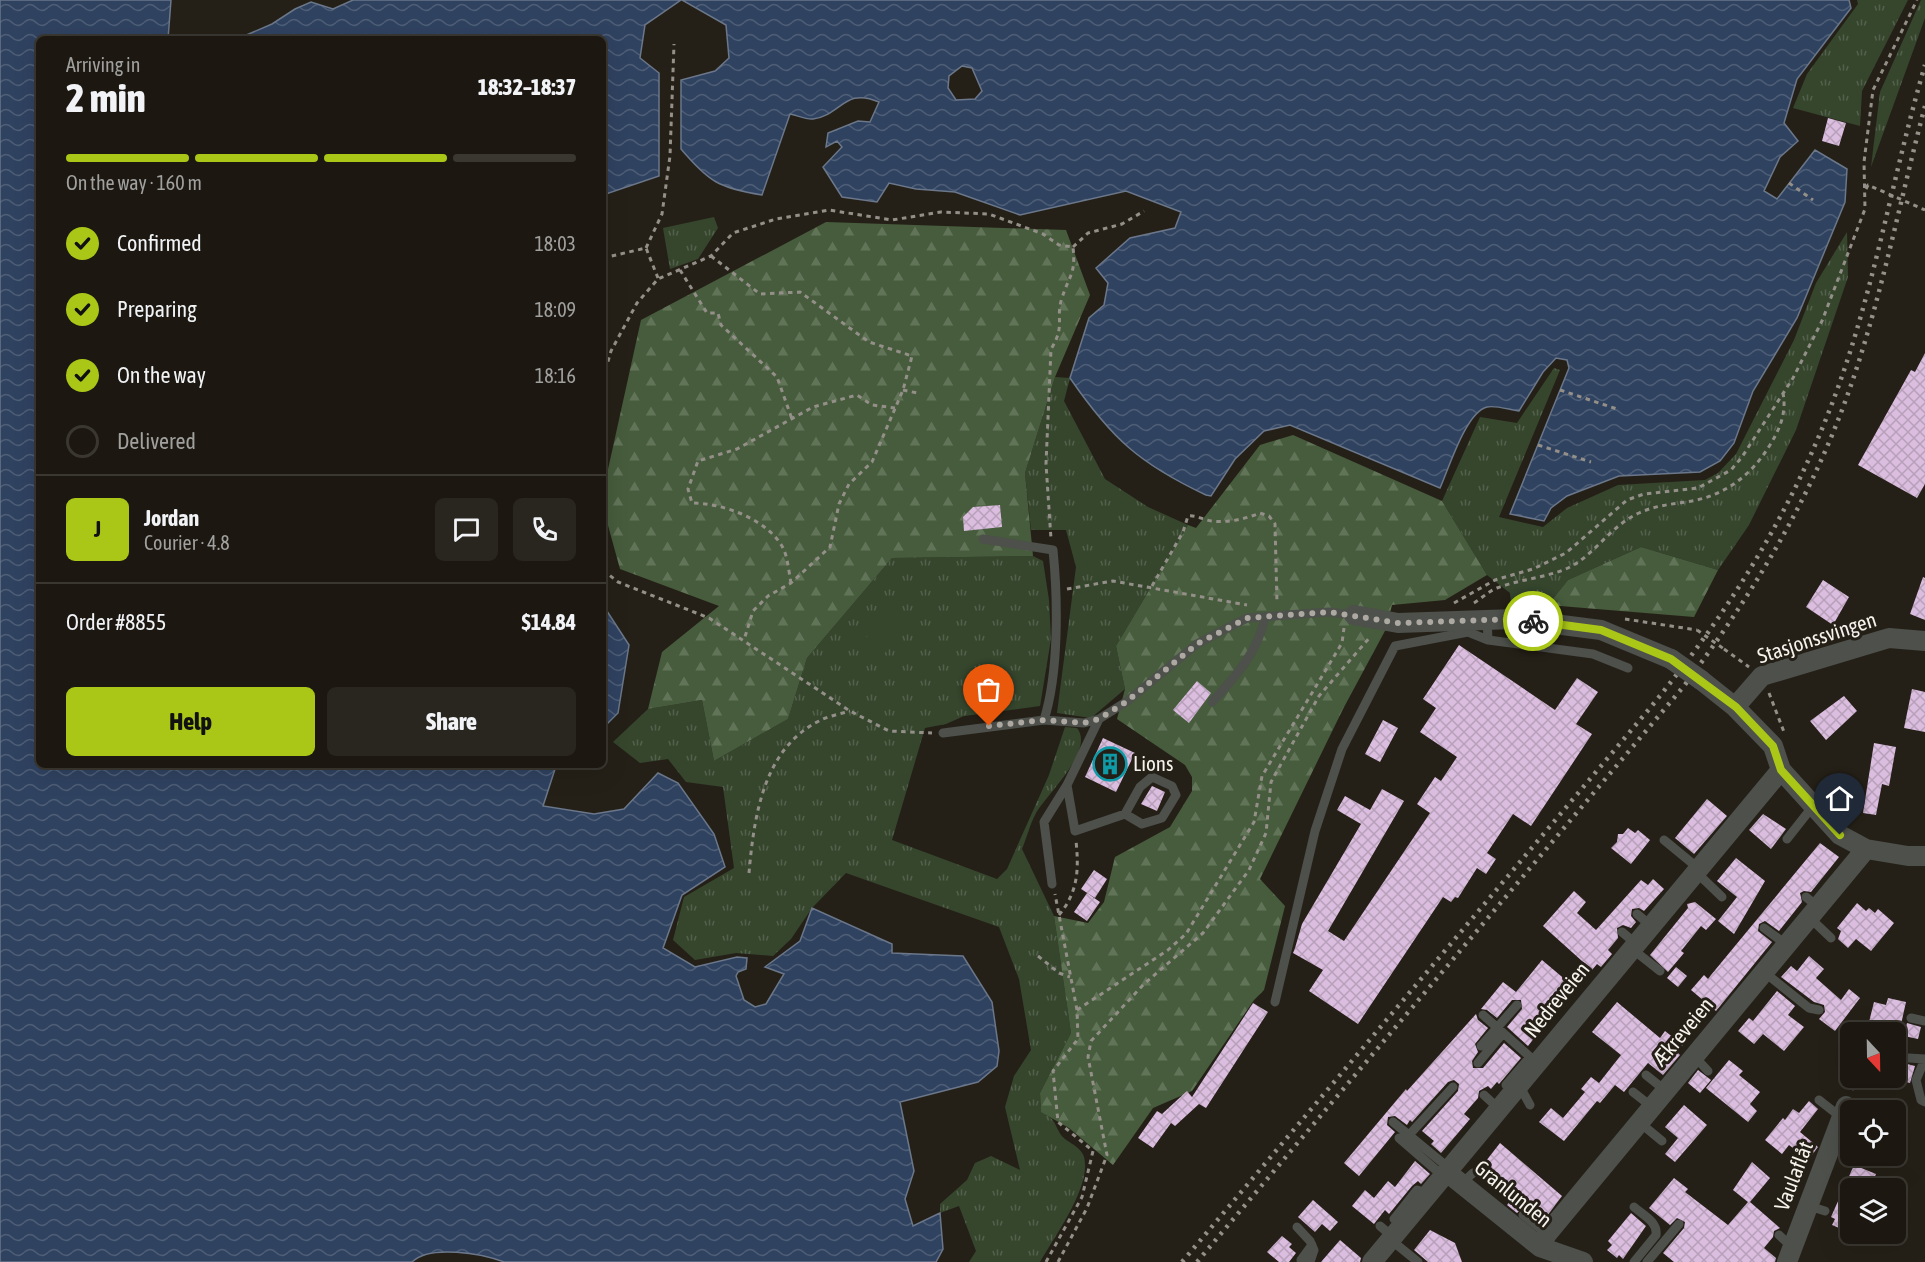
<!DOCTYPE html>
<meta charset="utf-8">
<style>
:root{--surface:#1c1811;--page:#29251f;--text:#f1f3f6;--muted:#a0a09f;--line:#3a3731;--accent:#aac717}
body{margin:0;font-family:"Asap Condensed",sans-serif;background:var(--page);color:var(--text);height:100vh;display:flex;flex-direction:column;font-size:22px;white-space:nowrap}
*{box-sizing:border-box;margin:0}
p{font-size:20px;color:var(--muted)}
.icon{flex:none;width:33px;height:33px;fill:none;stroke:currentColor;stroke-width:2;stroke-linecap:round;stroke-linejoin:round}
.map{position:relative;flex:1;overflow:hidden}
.panel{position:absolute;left:36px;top:36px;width:570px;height:732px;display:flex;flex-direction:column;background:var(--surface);border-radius:9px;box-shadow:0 6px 24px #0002,0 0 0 2px var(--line)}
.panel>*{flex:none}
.needle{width:39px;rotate:158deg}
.tools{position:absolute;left:1840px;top:1022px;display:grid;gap:12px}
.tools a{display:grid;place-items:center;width:66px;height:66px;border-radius:9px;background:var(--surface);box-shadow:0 6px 24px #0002,0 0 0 2px var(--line);font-size:30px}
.pin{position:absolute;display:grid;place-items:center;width:51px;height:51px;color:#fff;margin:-62px -26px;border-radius:50% 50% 50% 0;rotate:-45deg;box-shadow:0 0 6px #0007}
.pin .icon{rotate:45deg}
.courier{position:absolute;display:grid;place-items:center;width:60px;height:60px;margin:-30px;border:4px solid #aac717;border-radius:50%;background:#fff;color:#222;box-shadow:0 2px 8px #0007}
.summary em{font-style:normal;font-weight:800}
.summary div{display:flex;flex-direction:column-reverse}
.summary{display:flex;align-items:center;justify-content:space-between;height:102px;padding:0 30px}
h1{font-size:39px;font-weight:800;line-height:45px}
.bar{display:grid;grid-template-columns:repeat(4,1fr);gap:9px 6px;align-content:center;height:72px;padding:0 30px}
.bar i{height:8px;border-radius:4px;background:var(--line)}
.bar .current{background:var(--accent)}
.bar p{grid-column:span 4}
.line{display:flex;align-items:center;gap:15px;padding:0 30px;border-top:2px solid var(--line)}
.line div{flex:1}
.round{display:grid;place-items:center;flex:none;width:63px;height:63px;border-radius:9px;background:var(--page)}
ol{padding:0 30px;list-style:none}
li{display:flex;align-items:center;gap:18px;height:66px}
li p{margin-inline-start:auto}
li .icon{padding:6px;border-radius:50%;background:var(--accent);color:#111;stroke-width:4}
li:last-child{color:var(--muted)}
li i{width:33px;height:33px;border:3px solid var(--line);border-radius:50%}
.button{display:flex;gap:12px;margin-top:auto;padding:12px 30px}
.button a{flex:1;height:69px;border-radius:9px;background:var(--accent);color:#111;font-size:24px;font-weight:800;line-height:69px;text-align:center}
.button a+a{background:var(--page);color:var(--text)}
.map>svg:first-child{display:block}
</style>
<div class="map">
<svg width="1925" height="1262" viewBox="0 0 1925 1262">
<defs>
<pattern id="grass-tufts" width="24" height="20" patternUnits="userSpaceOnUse" patternTransform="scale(1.5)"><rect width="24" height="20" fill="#35462d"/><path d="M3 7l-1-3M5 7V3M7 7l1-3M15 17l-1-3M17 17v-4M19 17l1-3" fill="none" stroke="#53614c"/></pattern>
<pattern id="forest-firs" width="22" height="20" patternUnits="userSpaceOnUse" patternTransform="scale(1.5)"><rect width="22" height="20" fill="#465c3c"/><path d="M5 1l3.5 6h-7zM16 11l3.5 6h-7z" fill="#617458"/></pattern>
<pattern id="water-waves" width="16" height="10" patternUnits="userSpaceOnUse" patternTransform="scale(1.5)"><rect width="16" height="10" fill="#2f4260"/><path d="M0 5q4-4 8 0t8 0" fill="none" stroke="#4e5e77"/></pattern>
<pattern id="building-cross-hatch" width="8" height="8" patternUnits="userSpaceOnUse" patternTransform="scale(1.5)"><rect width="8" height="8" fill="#dbbddf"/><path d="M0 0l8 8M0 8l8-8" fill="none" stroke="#b7a0b9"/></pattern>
</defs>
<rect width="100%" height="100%" fill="#252017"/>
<path fill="url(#grass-tufts)" d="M1857 0H1908L1862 91 1860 126 1793 108 1807 74 1858 4Z
M1921 0H1925V18L1871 167 1880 92Z
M714 217 718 228 698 259 670 269 663 228Z
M1847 232 1848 277 1796 430 1749 525 1718 570 1641 547 1568 580 1548 605 1511 603 1510 593 1487 575 1442 501 1480 417 1517 423 1554 368 1560 370 1499 517 1543 527 1567 508 1618 485 1705 480 1718 473 1736 454 1794 340 1816 283Z
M1055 377 1070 378 1064 401 1105 479 1148 507 1188 525 1116 646 1125 689 1091 718 1057 713 1076 567 1066 530H1031L1025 473Z
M1033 556 1043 561 1049 600 1051 639 1040 706 964 716 946 724 925 728 892 840 997 879 1007 869 1049 775 1065 727 1077 728C1095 750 1047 794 1036 813 1030 824 1027 837 1022 849L1054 916 1071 1033 1040 1093 1041 1111C1056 1120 1053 1122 1061 1135 1067 1143 1080 1145 1084 1157 1092 1186 1054 1237 1040 1262H969L976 1251 959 1206 940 1213V1204L967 1180 975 1163 991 1156 1020 1170 1005 1107 1014 1076 1031 1050 1019 979 999 927 846 873 812 908 791 939 773 956 736 953 695 960 673 940 684 897 734 868 723 787 686 782 668 759 640 763 613 742 648 709 702 700 714 761 788 719 807 658 892 558Z"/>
<path fill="url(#forest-firs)" d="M826 222 1066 230 1090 295 1055 377 1025 473 1033 556 892 558 807 658 788 719 714 761 702 700 648 709 662 652 719 606 620 569 603 507V492L641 320Z
M1293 435 1442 501 1487 575 1445 600 1392 605 1386 629 1343 709 1260 879 1285 906 1264 990 1254 1000 1192 1091 1153 1108 1113 1165 1069 1128 1041 1112 1040 1093 1071 1033 1054 916 1088 923 1104 902 1115 857 1170 827 1192 791V777L1185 765 1117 719 1125 689 1116 646 1188 525 1196 528 1260 445Z
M1641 547 1718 570 1694 617 1548 605 1568 580Z"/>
<path fill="#35462d" d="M891 606 910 620 884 654 865 639Z"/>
<path fill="url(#water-waves)" stroke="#6b778a" stroke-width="1.5" fill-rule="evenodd" d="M0 0H171L168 39H39V765H559L556 766 543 806 594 814 624 809 658 773 678 783 714 834 725 867 682 895 663 948 695 967 737 957 747 958 746 969 738 972 736 976 744 1000 755 1007 766 1004 784 974 765 967 800 941 812 908 892 944V953L963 956 992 1002 999 1051 997 1066 978 1082 900 1102 914 1171 905 1199 913 1226 940 1213 943 1249 936 1262H504C483 1254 430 1244 412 1262H0Z
M353 0H681L645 25 640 58 659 73V176L603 195V39H237L272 24 295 9 311 2 333 9Z
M682 0H1849L1851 8 1797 79 1784 123 1798 141 1780 157 1764 191 1777 199 1815 150 1847 169 1845 202 1797 318 1753 391 1734 443 1720 461 1700 472 1619 476 1567 496 1551 508 1544 521 1510 514 1569 368 1567 360 1556 358 1543 372 1519 411C1510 410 1496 405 1487 407 1466 412 1449 468 1440 488L1290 425 1264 431 1235 459 1211 496 1206 495C1140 464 1112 439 1070 378L1089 318 1104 305 1108 283 1096 268 1130 238 1175 228 1181 212 1126 191 1020 215 955 192 916 189 889 183 877 202 842 197 823 167 842 147 837 141 826 147 828 133 858 121 870 122 879 102C844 87 842 115 813 119 807 120 796 115 790 114L762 195C719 188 709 182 681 149V80L715 71 729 58 726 25ZM962 66 972 68 982 91 975 99 956 100 948 88 949 76Z
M603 605 629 645 618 713 603 728Z"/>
<path fill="url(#building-cross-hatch)" d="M1828 118 1846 123 1839 146 1822 141Z
M1925 353V484L1917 498 1858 465 1911 370 1915 372Z
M1000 505 1002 527 964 531 963 517 973 507Z
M1923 577 1925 578V620L1910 614Z
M1823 580 1849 597 1833 625 1806 607Z
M1459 645 1555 710 1577 678 1598 692 1576 724 1592 734 1531 826 1513 814 1487 853 1496 859 1486 874 1477 868 1458 898 1455 897 1451 902 1443 897 1358 1024 1309 991 1323 970 1293 953 1295 948 1302 924 1361 824 1337 810 1345 796 1370 810 1382 789 1404 801 1328 931 1344 941 1430 813 1417 804 1435 777 1441 781 1457 757 1420 732 1436 708 1423 699Z
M1197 681 1211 693 1189 723 1173 710Z
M1912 689 1925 692V732L1904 728Z
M1844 696 1857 711 1826 740 1810 721Z
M1383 720 1398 728 1380 762 1365 754Z
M1103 738 1135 753 1116 792 1085 777Z
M1874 743 1896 747 1889 786 1882 784 1876 815 1863 813Z
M1152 786 1165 792 1157 811 1141 804Z
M1707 799 1727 816 1694 854 1675 838Z
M1763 814 1786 829 1771 849 1749 830Z
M1628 828 1635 833 1638 830 1650 840 1631 864 1611 848 1617 842 1618 834H1623Z
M1820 843 1839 857 1811 892 1804 891 1800 893 1802 902 1779 931 1765 921 1759 924 1758 931 1772 942 1716 1011 1691 990 1704 975 1708 979 1711 975Z
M1736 858 1765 881 1734 934 1718 921 1737 897 1717 881Z
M1094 870 1107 879 1095 898 1081 889Z
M1653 879 1664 889 1644 911 1639 908 1632 909 1631 916 1636 922 1631 928 1623 925 1617 928 1618 938 1608 950 1612 954 1601 967 1597 964 1592 970 1543 926 1574 891 1586 902 1577 913 1596 930 1641 880 1648 885Z
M1087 893 1100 902 1087 921 1074 912Z
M1695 902 1716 919 1706 930 1701 926 1681 951 1684 953 1668 972 1650 955 1688 908 1687 904Z
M1857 903 1866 911 1869 908 1875 913 1878 909 1894 923 1871 951 1856 939 1848 948 1838 939 1841 931 1837 928Z
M1809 956 1824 969 1816 978 1841 1000 1849 989 1860 998 1835 1031 1819 1019 1825 1012 1824 1005 1814 1002 1781 977 1791 966 1797 971Z
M1542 960 1574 987 1528 1046 1507 1027 1522 1009 1521 1000H1512L1497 1018 1487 1010 1481 1009 1503 982 1516 992Z
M1676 967 1687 976 1678 987 1667 978Z
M1777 991 1795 1006 1788 1015 1804 1027 1784 1051 1763 1034 1754 1044 1738 1031 1749 1018 1753 1021Z
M1888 998 1906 1002 1900 1029 1869 1022 1874 1002 1886 1005Z
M1617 1002 1660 1038 1665 1031 1683 1045 1677 1052 1680 1055 1663 1075 1648 1063 1624 1092 1615 1085 1600 1103 1597 1101 1564 1141 1539 1122 1551 1108 1563 1118 1585 1092 1581 1089 1591 1077 1599 1083 1621 1055 1592 1032Z
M1253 1003 1268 1012 1206 1108 1199 1104 1175 1126 1171 1123 1153 1148 1138 1138 1157 1111 1162 1114 1187 1091 1192 1097Z
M1476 1014 1478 1020 1488 1028 1475 1044 1478 1052 1472 1061 1473 1068H1483L1504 1043 1521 1058 1499 1084 1497 1082 1491 1089 1488 1086 1479 1091 1478 1098 1464 1114 1470 1119 1441 1153 1431 1144 1434 1141 1422 1131 1458 1091 1459 1084 1454 1080 1448 1082 1412 1122 1410 1120 1407 1125 1395 1116 1388 1117 1387 1125 1395 1132 1359 1176 1344 1163 1406 1089 1407 1091Z
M1907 1023 1921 1027 1918 1039 1904 1036Z
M1729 1060 1743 1071 1739 1075 1760 1092 1750 1104 1757 1111 1748 1122 1706 1088Z
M1899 1062 1915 1066 1910 1083 1895 1079Z
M1698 1070 1711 1080 1700 1093 1688 1083Z
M1809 1101 1818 1109 1800 1132 1818 1147 1808 1160 1789 1145 1782 1154 1765 1140 1783 1118 1785 1120 1793 1109 1799 1113Z
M1684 1105 1707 1125 1675 1162 1665 1154 1678 1138 1665 1127Z
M1500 1143 1562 1196 1547 1216 1540 1210 1537 1214 1526 1205 1517 1213 1507 1205 1512 1198 1480 1172 1479 1170Z
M1415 1161 1430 1174 1421 1184 1418 1181 1412 1186 1389 1214 1385 1210 1374 1224 1352 1206 1365 1190 1374 1198 1388 1181 1395 1187Z
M1752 1162 1770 1178 1750 1202 1780 1228 1774 1231 1773 1237 1764 1248 1776 1258 1775 1262H1674L1663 1253 1684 1228 1685 1222 1677 1218 1670 1225 1649 1208 1674 1178 1688 1189 1685 1192 1728 1225 1748 1202 1733 1190Z
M1854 1165 1876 1174 1870 1188H1851V1233L1832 1225 1835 1219 1831 1217Z
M1313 1200 1338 1222 1330 1231 1322 1224 1315 1232 1298 1217Z
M1631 1213 1646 1226 1623 1259 1619 1255 1617 1258 1607 1250 1612 1245 1608 1241Z
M1430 1230 1455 1243 1462 1262H1428L1414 1250Z
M1282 1236 1292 1244 1289 1247 1296 1253 1289 1262H1279L1267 1252Z
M1340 1240 1361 1258 1360 1262H1321Z"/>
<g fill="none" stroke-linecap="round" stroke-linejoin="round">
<path stroke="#949089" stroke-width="3" stroke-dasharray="4.5 4.5" stroke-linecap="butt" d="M1789 183 1813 200
M1866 189 1868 185 1925 210
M1073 247 1088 233 1122 224 1144 211
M646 248 662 214 670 156 674 44
M711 256 760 294 800 292 869 342 912 356 903 390 872 462 849 484 839 504 830 547 791 583 768 596 753 611 744 640
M603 258 646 248 658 278
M680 270 707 313H718L721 325 777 377 792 419
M603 379 611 351 637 303 658 279 711 256 733 233 776 219 829 210 892 220 941 212 989 214 1043 234 1059 245 1073 247C1076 275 1069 275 1062 298 1055 319 1066 325 1051 349L1046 464 1051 539
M903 390 917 393
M1560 390 1617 409
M1538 445 1591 462
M603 570 618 582 709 618 850 711 889 731 932 733
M791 583C789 573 788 560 784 550 770 520 723 503 692 503L688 489 698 461 737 449 813 407 857 395 872 405 895 408
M1152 586 1183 532 1188 516C1197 515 1203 520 1212 521 1228 523 1245 519 1260 513L1269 516 1275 524 1277 603
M1067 589 1113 581 1247 605
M1454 603 1495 580 1533 569 1566 553 1627 500 1644 494 1698 488 1731 470 1742 457 1793 378 1822 321 1865 209 1864 162 1873 90 1917 0
M1474 603C1482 598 1489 591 1497 588 1520 579 1546 578 1568 568 1595 555 1610 526 1639 513 1656 505 1674 504 1692 501 1725 495 1751 475 1768 448 1779 431 1787 414 1783 393
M1625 619 1697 630
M1724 649 1749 667
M1769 693 1784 732
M749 873C754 817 763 749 819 721 828 716 840 714 850 711
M1059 915C1078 892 1079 870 1076 841
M1038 956 1059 973 1070 977
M1077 1010 1168 950 1186 934 1254 822 1262 776 1342 643 1344 628
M1852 1090 1857 1078H1871L1905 1086
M1046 1262 1082 1197 1093 1151 1058 1122 1053 1071 1078 1039 1077 1010 1055 894
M1058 1262 1087 1208 1107 1155 1088 1057 1091 1041 1144 984 1203 933 1249 870 1266 833 1271 782 1319 696 1371 636"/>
<path stroke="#4d504b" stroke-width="9" d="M983 539 1053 550C1058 600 1059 672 1044 720
M1487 620 1488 640 1593 654 1628 668
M1212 702C1236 676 1257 653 1265 618
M943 733 1044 720 1084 723 1099 719 1126 702 1197 644 1247 618 1329 612 1354 615
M1067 785 1075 831 1125 814 1142 824 1162 818 1176 795 1172 786 1152 777 1140 787 1125 814
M1787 839 1813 806
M1664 840 1698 868
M1695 871 1722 897
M1052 884 1044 822 1067 785 1099 719
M1806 897 1818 907
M1637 914 1650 925
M1809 917 1831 938
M1764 928 1787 945
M1622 932 1635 943
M1631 948 1660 971
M1764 972 1809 1008 1819 1010
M1275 1002 1315 831 1342 749 1395 646 1468 632 1488 640
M1483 1015 1537 1063
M1911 1018 1925 1021
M1481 1046 1517 1005
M1694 1056 1708 1071
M1909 1058 1925 1059
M1925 1059 1916 1080 1921 1100 1925 1102
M1478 1063 1503 1033
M1646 1075 1666 1091
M1506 1085 1530 1057
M1519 1085 1530 1105
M1633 1092 1652 1107
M1484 1095 1499 1109
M1819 1100 1842 1118
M1393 1122 1450 1169
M1639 1122 1662 1141
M1409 1135 1453 1087
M1399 1138 1444 1177
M1461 1184 1473 1173
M1809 1206 1825 1211
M1523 1215 1547 1234
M1394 1219 1417 1190 1430 1194
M1380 1226 1393 1237
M1297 1227 1310 1241 1314 1250 1310 1262
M1779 1235 1793 1248
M1391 1240 1418 1262
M1301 1260 1312 1245
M1634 1262 1656 1235C1658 1222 1643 1215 1634 1207
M1647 1262 1679 1224"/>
<path stroke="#4d504b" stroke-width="20" d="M1354 615 1398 623 1515 619 1601 630 1671 659
M1701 680 1735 707 1773 746 1781 770 1840 835 1866 849 1908 856H1925
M1735 707 1762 676 1889 638 1925 641
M1448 1173 1540 1247 1583 1262
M1540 1247 1547 1234 1866 849
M1372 1262 1781 770
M1787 1262 1846 1106"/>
<path stroke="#95918a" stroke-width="4.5" stroke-dasharray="3 6" stroke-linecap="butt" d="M1182 1262 1650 708C1729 612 1793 510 1836 393 1875 287 1893 174 1925 65
M1197 1262 1684 686C1753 594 1812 497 1850 388 1882 296 1900 200 1925 106"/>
<path stroke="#949089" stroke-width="3" stroke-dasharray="4.5 4.5" stroke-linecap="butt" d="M1697 630 1724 649"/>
<path stroke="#4d504b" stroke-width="20" d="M1671 659 1701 680"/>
</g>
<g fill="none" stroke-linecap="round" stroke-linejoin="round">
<path stroke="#ada9a2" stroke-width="6" stroke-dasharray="0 10.8" d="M989 726 1044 720 1084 723 1099 719 1126 702 1197 644 1247 618 1329 612 1398 623 1515 619 1533 621"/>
<path stroke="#aac717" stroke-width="8" d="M1533 621 1601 630 1671 659 1736 707 1773 746 1781 770 1840 835"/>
</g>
<defs>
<g id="building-ring" transform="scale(1.725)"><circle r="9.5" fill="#252017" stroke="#0f9aa8" stroke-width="1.5"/><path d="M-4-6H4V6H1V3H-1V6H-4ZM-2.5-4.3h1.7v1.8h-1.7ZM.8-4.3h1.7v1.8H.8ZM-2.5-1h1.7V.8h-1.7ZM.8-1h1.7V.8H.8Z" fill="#0f9aa8"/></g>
</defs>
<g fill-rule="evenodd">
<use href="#building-ring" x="1110" y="764"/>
</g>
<g text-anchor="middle" stroke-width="6" stroke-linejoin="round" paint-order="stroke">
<g font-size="21" fill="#f6f3ed" stroke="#252017">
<text transform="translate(1817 638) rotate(-18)" y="7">Stasjonssvingen</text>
<text transform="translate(1557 1000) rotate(-51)" y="7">Nedreveien</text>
<text transform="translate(1683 1032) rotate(-50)" y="7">Ækreveien</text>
<text transform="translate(1794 1176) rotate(-69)" y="7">Vaulaflåt</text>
<text transform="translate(1513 1194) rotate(39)" y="7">Granlunden</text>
</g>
<g font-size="21" fill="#f6f3ed" stroke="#252017" text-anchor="start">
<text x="1133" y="771">Lions</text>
</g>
</g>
</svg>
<div class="tools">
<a><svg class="needle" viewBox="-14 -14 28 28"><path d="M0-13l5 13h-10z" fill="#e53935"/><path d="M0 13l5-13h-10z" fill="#a0a09f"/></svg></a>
<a><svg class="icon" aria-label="locate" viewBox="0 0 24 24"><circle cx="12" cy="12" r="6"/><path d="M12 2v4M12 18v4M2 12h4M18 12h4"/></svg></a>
<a><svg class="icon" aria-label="layers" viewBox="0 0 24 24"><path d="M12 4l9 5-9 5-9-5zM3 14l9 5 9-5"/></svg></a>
</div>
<div class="pin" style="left:989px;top:726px;background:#ea580c"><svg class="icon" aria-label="bag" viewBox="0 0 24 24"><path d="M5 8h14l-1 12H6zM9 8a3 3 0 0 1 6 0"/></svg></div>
<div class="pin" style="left:1840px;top:835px;background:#1f2937"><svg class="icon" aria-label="home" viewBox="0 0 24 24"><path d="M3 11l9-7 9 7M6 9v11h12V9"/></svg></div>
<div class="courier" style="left:1533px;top:621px"><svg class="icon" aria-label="bike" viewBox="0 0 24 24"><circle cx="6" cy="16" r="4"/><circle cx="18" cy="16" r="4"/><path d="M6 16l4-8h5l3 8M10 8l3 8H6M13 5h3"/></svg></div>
<section class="panel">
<div class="summary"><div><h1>2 min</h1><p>Arriving in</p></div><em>18:32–18:37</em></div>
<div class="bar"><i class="current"></i><i class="current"></i><i class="current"></i><i></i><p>On the way · 160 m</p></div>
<ol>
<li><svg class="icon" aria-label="check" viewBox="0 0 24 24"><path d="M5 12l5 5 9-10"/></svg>Confirmed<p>18:03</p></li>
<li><svg class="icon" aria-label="check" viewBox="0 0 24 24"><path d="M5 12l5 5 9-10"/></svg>Preparing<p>18:09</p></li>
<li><svg class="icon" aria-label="check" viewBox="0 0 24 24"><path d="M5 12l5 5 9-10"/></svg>On the way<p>18:16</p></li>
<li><i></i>Delivered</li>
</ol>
<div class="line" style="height:108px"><b class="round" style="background:var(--accent);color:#111">J</b><div><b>Jordan</b><p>Courier · 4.8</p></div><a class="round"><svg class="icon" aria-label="chat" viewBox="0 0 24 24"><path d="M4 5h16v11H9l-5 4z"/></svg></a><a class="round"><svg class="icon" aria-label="phone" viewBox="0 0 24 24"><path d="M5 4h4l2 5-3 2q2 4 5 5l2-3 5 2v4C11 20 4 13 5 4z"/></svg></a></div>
<div class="line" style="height:78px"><div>Order #8855</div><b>$14.84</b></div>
<div class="button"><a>Help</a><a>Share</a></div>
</section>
</div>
